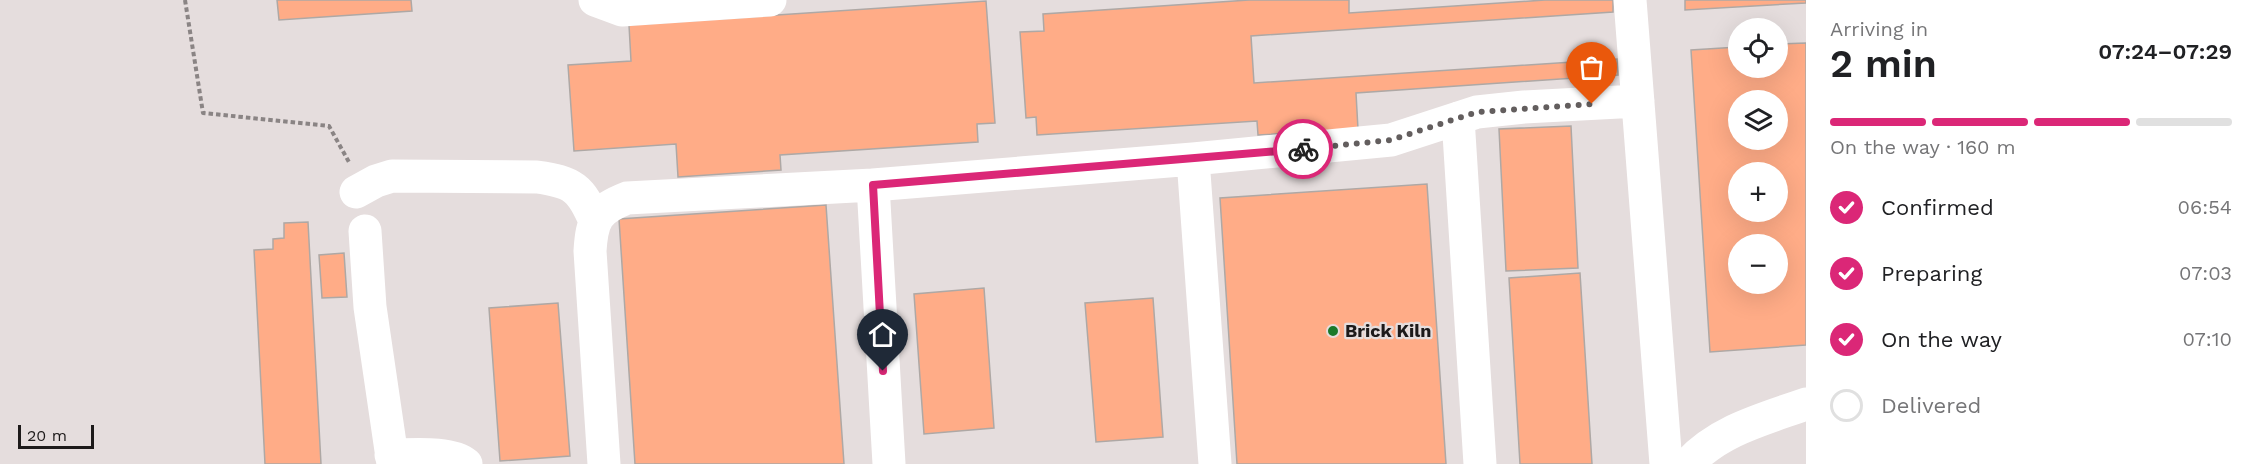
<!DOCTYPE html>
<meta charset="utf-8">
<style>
:root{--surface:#fff;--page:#f6f6f6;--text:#202124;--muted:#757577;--line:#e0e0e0;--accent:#db2777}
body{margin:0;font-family:"Work Sans",sans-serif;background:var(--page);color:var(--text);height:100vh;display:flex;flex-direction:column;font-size:22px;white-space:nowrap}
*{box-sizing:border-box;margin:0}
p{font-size:20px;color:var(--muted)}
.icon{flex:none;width:33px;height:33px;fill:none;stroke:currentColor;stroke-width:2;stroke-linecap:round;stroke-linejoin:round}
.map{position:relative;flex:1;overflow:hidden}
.details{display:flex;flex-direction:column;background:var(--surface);width:450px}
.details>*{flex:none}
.controls{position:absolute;left:1728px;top:18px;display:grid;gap:12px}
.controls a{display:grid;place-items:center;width:60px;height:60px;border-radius:50%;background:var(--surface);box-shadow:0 6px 24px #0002;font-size:30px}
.scale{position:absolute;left:18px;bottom:15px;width:76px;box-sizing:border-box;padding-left:6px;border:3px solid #1d1a1a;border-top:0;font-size:16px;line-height:21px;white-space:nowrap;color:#1d1a1a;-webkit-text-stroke:4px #e5dddd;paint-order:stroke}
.pin{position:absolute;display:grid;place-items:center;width:51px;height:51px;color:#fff;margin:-62px -26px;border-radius:50% 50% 50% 0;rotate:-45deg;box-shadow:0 0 6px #0007}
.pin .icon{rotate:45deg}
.courier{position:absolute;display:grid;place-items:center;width:60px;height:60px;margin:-30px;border:4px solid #db2777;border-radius:50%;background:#fff;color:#222;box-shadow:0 2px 8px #0007}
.headline em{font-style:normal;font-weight:600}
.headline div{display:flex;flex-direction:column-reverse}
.headline{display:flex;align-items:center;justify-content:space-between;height:102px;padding:0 24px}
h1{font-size:39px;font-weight:600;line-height:45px}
.bar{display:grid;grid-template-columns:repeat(4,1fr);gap:9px 6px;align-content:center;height:72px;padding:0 24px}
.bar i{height:8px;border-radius:4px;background:var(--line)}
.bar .on{background:var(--accent)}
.bar p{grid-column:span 4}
ol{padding:0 24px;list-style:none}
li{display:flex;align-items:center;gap:18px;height:66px}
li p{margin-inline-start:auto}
li .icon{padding:6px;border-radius:50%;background:var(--accent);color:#fff;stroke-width:4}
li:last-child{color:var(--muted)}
li i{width:33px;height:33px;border:3px solid var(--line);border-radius:50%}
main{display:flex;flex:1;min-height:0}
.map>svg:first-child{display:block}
</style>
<main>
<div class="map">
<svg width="1806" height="464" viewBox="0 0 1806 464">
<rect width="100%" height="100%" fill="#e5dddd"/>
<path fill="#ffac87" stroke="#aea8a5" stroke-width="1.5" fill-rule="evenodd" d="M277 0H411L412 11 279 20Z
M1349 0V13L1545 0H1613V12L1251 36 1254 83 1617 59 1618 75 1356 93 1358 129 1258 135 1257 121 1037 135 1036 117 1026 118 1020 32 1044 31 1043 14 1249 0Z
M1685 0H1806V3L1685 10Z
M986 1 995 123 977 124 978 142 780 155 781 170 678 177 676 144 574 151 568 65 631 61 629 25Z
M1806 43V345L1710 352 1691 50 1738 47V68H1778V44ZM1738 100H1778V140H1738ZM1738 172H1778V212H1738ZM1738 244H1778V284H1738Z
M1571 126 1578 268 1506 271 1499 129Z
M1427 184 1446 464H1237L1220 198Z
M826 205 844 464H635L619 219Z
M308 222 321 464H265L254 250 273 249V239L284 238V223Z
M344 253 347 297 322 298 319 255Z
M1580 273 1592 464H1520L1509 278Z
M984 288 994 428 924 434 914 294Z
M1153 298 1163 437 1096 442 1085 303Z
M558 303 570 456 500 461 489 308Z"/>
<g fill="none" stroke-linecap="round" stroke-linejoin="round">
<path stroke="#8a8484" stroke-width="4" stroke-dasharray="4.5 3" stroke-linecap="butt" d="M185 0 203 113 329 126 350 164"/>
<path stroke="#fff" stroke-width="33" d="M595 0 622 10 770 0
M1630 0 1666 464
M1458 118 1480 464
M1193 159 1215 464
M356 192 376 181 392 176 537 177C573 182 581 188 595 221
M365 231 370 307 393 464
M391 455C411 455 451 451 466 464
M604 464 590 251C592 219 597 210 627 198L873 185
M889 464 873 185 1193 159 1391 140 1477 112 1524 107 1638 101
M1688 464C1719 430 1764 419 1806 404"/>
</g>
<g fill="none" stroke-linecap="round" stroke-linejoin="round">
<path stroke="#635e5e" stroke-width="6" stroke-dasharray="0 10.8" d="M1303 149 1391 140 1477 112 1592 104"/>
<path stroke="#db2777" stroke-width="8" d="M883 371 873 185 1303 149"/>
</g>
<circle fill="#19792a" stroke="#e5dddd" stroke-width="2" cx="1333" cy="331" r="6"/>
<g text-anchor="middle" stroke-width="4.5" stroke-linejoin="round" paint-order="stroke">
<g font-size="18" font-weight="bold" fill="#1d1a1a" stroke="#e5dddd" text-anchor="start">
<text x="1345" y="337">Brick Kiln</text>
</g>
</g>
</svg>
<div class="controls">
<a><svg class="icon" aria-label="locate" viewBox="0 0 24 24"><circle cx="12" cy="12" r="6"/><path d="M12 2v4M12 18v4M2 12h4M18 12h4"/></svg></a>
<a><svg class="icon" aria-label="layers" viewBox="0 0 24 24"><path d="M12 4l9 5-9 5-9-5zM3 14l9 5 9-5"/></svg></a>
<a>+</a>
<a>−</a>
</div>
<div class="scale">20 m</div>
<div class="pin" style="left:1592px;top:104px;background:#ea580c"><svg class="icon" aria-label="bag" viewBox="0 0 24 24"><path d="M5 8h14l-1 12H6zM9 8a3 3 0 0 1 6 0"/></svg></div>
<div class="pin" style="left:883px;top:371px;background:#1f2937"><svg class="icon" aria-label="home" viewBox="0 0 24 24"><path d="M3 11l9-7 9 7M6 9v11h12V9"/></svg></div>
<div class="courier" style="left:1303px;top:149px"><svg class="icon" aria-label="bike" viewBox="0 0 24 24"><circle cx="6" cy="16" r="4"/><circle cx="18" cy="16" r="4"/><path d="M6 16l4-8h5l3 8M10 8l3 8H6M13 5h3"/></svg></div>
</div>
<section class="details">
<div class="headline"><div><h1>2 min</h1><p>Arriving in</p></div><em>07:24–07:29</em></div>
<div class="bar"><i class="on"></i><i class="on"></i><i class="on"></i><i></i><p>On the way · 160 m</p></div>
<ol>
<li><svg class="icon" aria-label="check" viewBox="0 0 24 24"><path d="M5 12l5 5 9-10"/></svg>Confirmed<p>06:54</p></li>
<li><svg class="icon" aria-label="check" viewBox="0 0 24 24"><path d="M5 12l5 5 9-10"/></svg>Preparing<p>07:03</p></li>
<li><svg class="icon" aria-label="check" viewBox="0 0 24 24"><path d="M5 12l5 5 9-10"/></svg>On the way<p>07:10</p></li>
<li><i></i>Delivered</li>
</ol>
</section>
</main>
